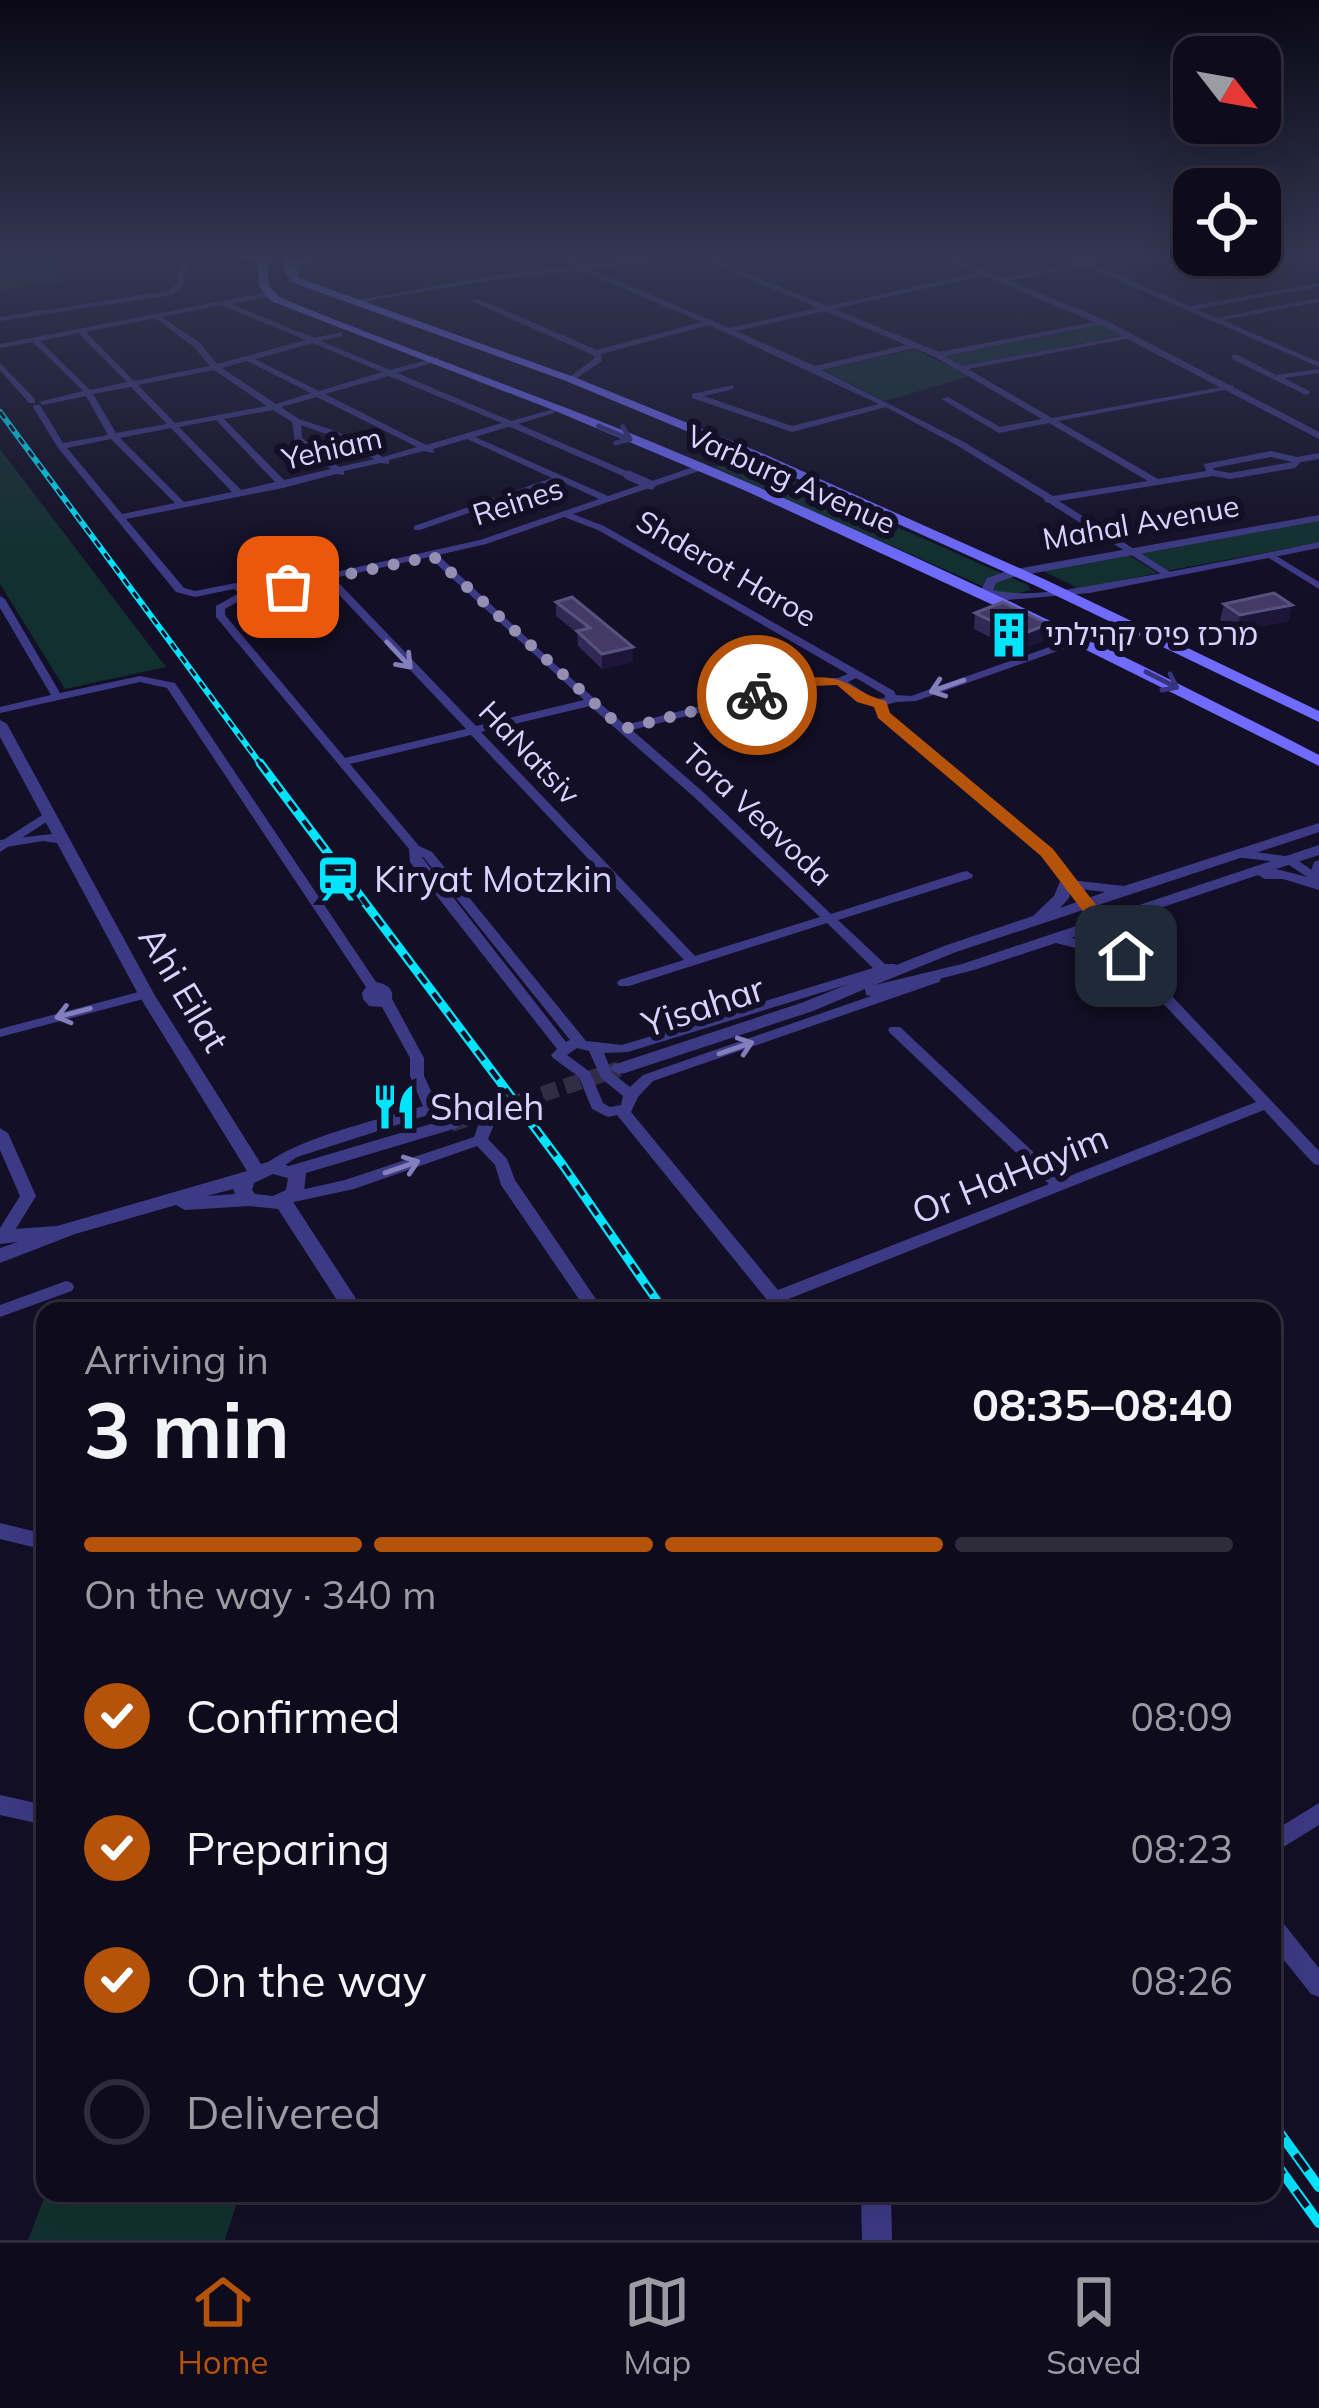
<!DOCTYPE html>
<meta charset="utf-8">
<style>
:root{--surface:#0e0b1c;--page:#171425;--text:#f1f3f6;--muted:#9b9ba3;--line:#2e2b3b;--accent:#b45309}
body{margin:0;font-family:Mulish,"Noto Sans Hebrew",sans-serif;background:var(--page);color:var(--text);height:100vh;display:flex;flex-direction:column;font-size:45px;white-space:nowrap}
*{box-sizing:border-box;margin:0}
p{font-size:39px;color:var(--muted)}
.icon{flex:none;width:66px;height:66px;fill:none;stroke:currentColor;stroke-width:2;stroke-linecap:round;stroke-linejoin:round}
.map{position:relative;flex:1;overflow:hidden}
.details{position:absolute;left:36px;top:1302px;width:1245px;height:900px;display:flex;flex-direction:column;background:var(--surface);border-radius:24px;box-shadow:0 12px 48px #0002,0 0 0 3px var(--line)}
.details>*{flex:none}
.needle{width:78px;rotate:121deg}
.tools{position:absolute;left:1173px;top:36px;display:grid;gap:24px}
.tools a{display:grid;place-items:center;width:108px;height:108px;border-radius:24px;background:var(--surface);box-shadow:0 12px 48px #0002,0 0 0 3px var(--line);font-size:60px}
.pin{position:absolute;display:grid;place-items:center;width:102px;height:102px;color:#fff;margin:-51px;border-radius:24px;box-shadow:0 6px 18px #0006}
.courier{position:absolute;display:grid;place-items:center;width:120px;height:120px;margin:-60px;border:9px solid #b45309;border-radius:50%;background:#fff;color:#222;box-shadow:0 3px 15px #0007}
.headline em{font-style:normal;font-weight:700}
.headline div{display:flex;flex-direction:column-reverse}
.headline{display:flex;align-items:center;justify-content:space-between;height:204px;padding:0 48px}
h1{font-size:78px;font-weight:700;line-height:90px}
.bar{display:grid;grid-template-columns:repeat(4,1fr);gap:18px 12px;align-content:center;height:144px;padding:0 48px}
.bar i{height:15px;border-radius:9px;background:var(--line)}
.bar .selected{background:var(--accent)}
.bar p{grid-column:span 4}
ol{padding:0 48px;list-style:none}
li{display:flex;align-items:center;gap:36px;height:132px}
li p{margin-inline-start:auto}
li .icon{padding:12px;border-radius:50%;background:var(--accent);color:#fff;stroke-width:4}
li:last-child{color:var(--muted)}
li i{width:66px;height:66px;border:6px solid var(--line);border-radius:50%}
.tab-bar{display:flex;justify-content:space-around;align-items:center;height:168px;border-top:3px solid var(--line);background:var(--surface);font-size:33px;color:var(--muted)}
.tab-bar a{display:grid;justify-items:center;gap:6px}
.tab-bar .selected{color:var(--accent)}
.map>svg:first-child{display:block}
</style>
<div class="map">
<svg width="1319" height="2240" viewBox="0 0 1319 2240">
<rect width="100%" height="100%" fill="#130f26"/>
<path fill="#12302f" d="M0 254 55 256 51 264 64 281 0 290Z
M1101 324 1125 335 963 366 943 356Z
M914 349 970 376 885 401 824 370Z
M0 449 166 667 65 689 0 584Z
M738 457 1028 585 1030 590 1007 597 714 467Z
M1319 518V543L1166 571 1134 553Z
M1127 554 1158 573 1080 589 1041 570Z
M46 2193H240L225 2240H28Z"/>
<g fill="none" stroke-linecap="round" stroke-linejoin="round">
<path stroke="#312d47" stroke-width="16" stroke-dasharray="16 8" stroke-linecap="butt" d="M451 1124 619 1069"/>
<path stroke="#3d3a85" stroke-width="6" d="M511 424 635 478"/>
<path stroke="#3d3a85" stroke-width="9" d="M628 475 651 485"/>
<path fill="#3d3a85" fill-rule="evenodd" d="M182 253H189L183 286 172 295 0 321V317L167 291 176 285Z
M563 253H570L583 265 699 253 827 306 988 271 985 275 834 309 939 352 1105 320 1102 324 945 356 962 366 1134 334V338H1131L968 369 1052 418 1233 385 1234 387 1230 389 1058 421 1158 479 1206 471 1204 464 1271 451 1297 457 1319 453V459L1301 462 1295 468 1230 479 1213 476 1059 501 1170 572V576L1166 577 1049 503 1045 502 1044 499 958 446 886 407 792 432 692 398V394L733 385V389L704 396 792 426 879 404 709 325 601 354 602 361 571 382 567 380 568 378 595 358 593 355 471 301 478 299 597 350 702 322 580 270 486 281 355 303 351 301 486 277 576 266ZM695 256 818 308 729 328 590 269ZM825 311 906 345 815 366 736 331ZM914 348 935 357 1042 419 1000 427 948 397 941 399 999 433 1049 423 1148 481 1053 496 964 442 822 370ZM1271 457 1292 462 1230 473 1214 470 1213 468Z
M738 253H748L761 258 794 253 761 262Z
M1058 253C1069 254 1078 260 1088 261 1105 262 1124 253 1141 253L1093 264 1190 306 1319 283V287L1197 309 1216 318 1319 298V302L1222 320 1319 362V367L1085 266 1003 282 999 280 1078 263Z
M269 292 272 296 231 304 314 338 342 332V336L321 341 390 370 439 357V361L397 373 511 421 554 409V413L475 437 608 496 696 466H702V470L573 514 604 526 894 691 896 695 911 696 1075 638H1083V642L916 701 896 702 886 705 888 714 1051 849 1131 953 1319 1151V1165L1314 1164 1264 1110 786 1300 793 1311H776L617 1115 608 1117 592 1109 579 1077 553 1058 551 1055 557 1049 410 862 409 849 216 617V606L239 593 234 589 195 597 176 592 58 448 33 407 34 405H40L63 443 108 435 86 396 43 405 39 402 83 391 33 342 0 348V344ZM223 305V306L306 340 217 364 200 343 162 317ZM155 318 194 347 210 366 134 381 86 332ZM79 333 80 335 127 382 90 390 40 341ZM313 343 382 372 319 391 255 359ZM247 361 311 393 276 404 222 368ZM214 370 267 406 175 423 138 385ZM389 376 502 423 426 445 325 394ZM131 387 167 424 116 433 93 394ZM317 397 417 447 383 457 338 432 299 419 281 407ZM273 410 292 422 295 441 331 469 284 480 224 419ZM216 420 275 482 241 490 179 427ZM301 425 332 436 374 459 339 467 302 438ZM171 428 232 492 184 502 120 438ZM111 439 175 503 122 514 67 448ZM467 439 552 478 414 526V530H420L560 481 599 499 480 540 249 591 236 583 195 591 184 588 126 519 283 488 336 474 344 475V471L380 463 389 464V460L424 451 434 453 433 449ZM564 517 598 530 848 674 838 678H812L625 725 557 666 438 555 486 544ZM429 557 584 700 476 726 334 578ZM326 580V581L466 729 345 758 225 615V609L246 597ZM856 678 885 695V698L874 699 848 682ZM812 684H838L868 705 875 706 879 717 1043 855 1121 959 1256 1102 1062 1179 900 1027H890L888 1030 890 1033 1049 1184 778 1290 631 1112 638 1097 653 1081 939 982 941 979 939 976H929L643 1075 630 1087 612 1073 604 1053 628 1052 895 970 897 967 895 964H885L838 920 972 878 973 875 967 871 962 872 831 914 702 791 632 730ZM590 706 694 797 820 917 695 956 481 732ZM471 735 684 960 619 980 617 983 619 986H629L827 923 873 968 622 1045 586 1041 432 852 419 846 350 764ZM421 856 424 858 570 1040 566 1042ZM577 1048 589 1051 601 1078 623 1096 621 1105 610 1107 603 1103 590 1072 567 1055Z
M1232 355H1238L1276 375 1319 369V373L1284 378 1309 391 1310 393 1306 395 1232 359Z
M0 363 35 399V403H29L0 370Z
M1270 552 1319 582V589L1267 557 1265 555Z
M0 596 5 599 60 693 140 676 175 683 376 982C386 984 394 988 392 999L424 1058V1076L436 1102C465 1093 476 1099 495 1122L488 1139 507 1159 515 1180 604 1311H587L501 1185 495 1165 477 1146 354 1189 289 1203 283 1202 281 1198 283 1194 345 1180 474 1137 479 1123 468 1110 456 1106 297 1157 276 1171H266L263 1167C292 1139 382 1119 423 1106L410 1076V1058L382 1007 369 1006 363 999 362 993 366 987 167 688 140 682 0 713V707L51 695 0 608Z
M47 812 51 813V819L0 852V842Z
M1239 850 1293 857 1319 875V885L1286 863 1235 857 1233 854Z
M146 990 151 991 153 994 151 997 0 1037V1029Z
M0 1128 8 1133 36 1196 9 1240 0 1241V1228L20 1196 0 1150Z
M66 1281 72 1283 74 1287 72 1291 0 1317V1305Z
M0 1523 45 1534V1550L0 1539Z
M0 1795 45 1805V1825L0 1815Z
M1319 1803V1825L1272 1854V1832Z
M1272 1916 1280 1919 1319 1968V1997L1311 1994 1272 1945Z"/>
<path fill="#3d3a85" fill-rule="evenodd" d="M930 253H942L1105 320 1319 432V439L1099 324Z
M1289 253H1301L1319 260V266Z
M1319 515V521L1013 577 996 583 993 590C1028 598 1070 589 1106 583 1177 571 1248 557 1319 542V548L1090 593 1006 600 980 592 987 578 1010 570Z
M0 720 7 724 154 994 261 1164 271 1161 289 1166 451 1118 460 1124 457 1128 306 1173 304 1193 293 1202 364 1311H344L278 1209 249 1206 185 1210 176 1205 75 1234 0 1263V1248L18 1242 0 1244V1230L57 1226 247 1171 138 994 57 843 43 841 0 848V840L52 834 0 737ZM273 1174 288 1178 286 1190 273 1196 255 1194 252 1190 254 1183ZM233 1189 235 1194 207 1196Z
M1319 823V832L956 952 875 985 962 964 1319 845V855L1276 869 1319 880V890L1283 879H1265L1258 875 1071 938 1088 939 1132 953 1134 956 1132 959 1126 961 1056 943 974 970 872 996 866 995 865 989 813 1011 625 1073 619 1074 610 1069 613 1065 801 1003 944 946 1033 916 1054 896 1061 879 1124 886ZM1072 888 1105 892 1060 908 1069 898Z
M1319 860V876L1311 871 1314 862Z
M861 2193H891L892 2240H862Z"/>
<path fill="#6f6bff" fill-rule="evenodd" d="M173 253 277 256V260L267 261 269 286 279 297C402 348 528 391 652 442 879 536 1100 642 1319 755V766L1032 623 746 491 553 410 271 301 259 286 257 260Z
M281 253H291L294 261 311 253H324L296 267 299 278 574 377 764 454 1046 580 1319 711V722L1036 586 756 460 566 381 291 282 283 267Z"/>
<g stroke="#00e5ff" stroke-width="6">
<path id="rail-far2" d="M0 412 262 766"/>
</g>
<g stroke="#00e5ff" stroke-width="9">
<path id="rail-far1" d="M260 763 562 1164 664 1311"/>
</g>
<g stroke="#00e5ff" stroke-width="10">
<path id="rail" d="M1272 2122 1319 2187
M1272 2158 1319 2223"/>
</g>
<use href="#rail-far2" stroke="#130f26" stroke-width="3" stroke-dasharray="8" stroke-linecap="butt"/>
<use href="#rail-far1" stroke="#130f26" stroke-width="4.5" stroke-dasharray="12" stroke-linecap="butt"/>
<use href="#rail" stroke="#130f26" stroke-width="6" stroke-dasharray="20" stroke-linecap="butt"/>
</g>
<path fill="#312854" d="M556 602 633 662 602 669 578 646 577 633 556 616Z
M1224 604 1292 605 1288 621 1237 631 1220 620Z
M975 613 1048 624 1045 640 1018 651 974 629Z"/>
<path fill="#1d163a" d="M1292 605 1288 621 1237 631 1240 615Z
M1048 624 1045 640 1018 651 1020 635Z
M633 647V662L602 669V654Z"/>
<path fill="#433a66" stroke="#5a527e" stroke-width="3" d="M1274 593 1292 605 1240 615 1224 604Z
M572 597 633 647 602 654 577 631 590 628 556 602Z
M1003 602 1048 624 1020 635 975 613Z"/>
<defs><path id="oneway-shaft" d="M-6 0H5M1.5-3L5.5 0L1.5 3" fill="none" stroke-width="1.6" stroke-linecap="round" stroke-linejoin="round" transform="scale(3)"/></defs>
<g stroke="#38347d">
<use href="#oneway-shaft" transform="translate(615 433) rotate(23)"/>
<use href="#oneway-shaft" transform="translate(1162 680) rotate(27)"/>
</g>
<g stroke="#837fbc">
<use href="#oneway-shaft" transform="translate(399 655) rotate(47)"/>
<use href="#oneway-shaft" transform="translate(947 686) rotate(161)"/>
<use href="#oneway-shaft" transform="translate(73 1013) rotate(165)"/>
<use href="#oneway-shaft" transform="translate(736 1048) rotate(-19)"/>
<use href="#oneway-shaft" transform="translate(402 1167) rotate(-19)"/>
</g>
<linearGradient id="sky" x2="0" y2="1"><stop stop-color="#0a0815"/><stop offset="0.45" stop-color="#333752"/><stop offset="1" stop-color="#333752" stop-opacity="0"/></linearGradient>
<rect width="1319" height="567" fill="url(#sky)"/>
<path fill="#b45309" d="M807 678C848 673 851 692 886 701L890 713 1053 849 1132 952V960H1120L1041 856 878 718 874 707 857 702 837 685 812 686 757 700 750 695Z"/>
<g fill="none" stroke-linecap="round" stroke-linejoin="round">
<path stroke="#948fb3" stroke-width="12" stroke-dasharray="0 21.6" d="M288 587 433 556 623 729 757 695"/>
</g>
<defs>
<g id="building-bare" transform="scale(3.6)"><path d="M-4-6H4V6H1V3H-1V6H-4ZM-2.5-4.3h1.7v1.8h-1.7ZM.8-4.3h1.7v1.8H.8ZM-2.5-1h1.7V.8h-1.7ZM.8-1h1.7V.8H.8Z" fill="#00e5ff" stroke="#130f26" stroke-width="2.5" paint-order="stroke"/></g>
<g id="station-bare" transform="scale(3.6)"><path d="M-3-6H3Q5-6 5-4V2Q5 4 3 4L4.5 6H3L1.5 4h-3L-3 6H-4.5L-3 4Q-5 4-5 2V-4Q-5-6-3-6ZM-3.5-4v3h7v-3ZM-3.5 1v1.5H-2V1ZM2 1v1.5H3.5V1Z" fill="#00e5ff" stroke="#130f26" stroke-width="2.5" paint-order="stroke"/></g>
<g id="restaurant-bare" transform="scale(3.6)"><path d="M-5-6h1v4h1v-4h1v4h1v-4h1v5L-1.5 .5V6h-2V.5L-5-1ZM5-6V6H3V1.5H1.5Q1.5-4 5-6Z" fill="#00e5ff" stroke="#130f26" stroke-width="2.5" paint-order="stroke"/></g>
</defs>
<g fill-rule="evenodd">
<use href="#building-bare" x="1009" y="635"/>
<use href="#station-bare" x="338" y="879"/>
<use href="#restaurant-bare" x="394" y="1107"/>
</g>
<g text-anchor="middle" stroke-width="12" stroke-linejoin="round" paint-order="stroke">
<g font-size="30" fill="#d9d4ff" stroke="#130f26">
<text transform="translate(332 449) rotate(-13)" y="10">Yehiam</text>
<text transform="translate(791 480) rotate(24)" y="10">Varburg Avenue</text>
<text transform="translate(518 502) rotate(-18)" y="10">Reines</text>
<text transform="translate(1141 523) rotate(-10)" y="10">Mahal Avenue</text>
<text transform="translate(726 569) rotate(30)" y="10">Shderot Haroe</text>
<text transform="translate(529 753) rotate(46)" y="10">HaNatsiv</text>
<text transform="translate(757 815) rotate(43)" y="10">Tora Veavoda</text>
</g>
<g font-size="30" fill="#d9d4ff" stroke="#130f26" text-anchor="start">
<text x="1045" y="645">מרכז פיס קהילתי</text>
</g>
<g font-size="36" fill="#d9d4ff" stroke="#130f26" text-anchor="start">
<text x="374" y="892">Kiryat Motzkin</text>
<text x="430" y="1120">Shaleh</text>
</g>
<g font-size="36" fill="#d9d4ff" stroke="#130f26">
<text transform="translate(184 989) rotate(59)" y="13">Ahi Eilat</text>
<text transform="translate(703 1006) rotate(-18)" y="13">Yisahar</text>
<text transform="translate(1010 1174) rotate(-22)" y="13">Or HaHayim</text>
</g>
</g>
</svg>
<div class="tools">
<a><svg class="needle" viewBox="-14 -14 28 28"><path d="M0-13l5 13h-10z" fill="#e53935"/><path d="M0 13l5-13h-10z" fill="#9b9ba3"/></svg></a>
<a><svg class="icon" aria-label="locate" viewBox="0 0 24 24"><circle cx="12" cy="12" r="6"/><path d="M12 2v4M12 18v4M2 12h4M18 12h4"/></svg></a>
</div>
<div class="pin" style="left:288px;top:587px;background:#ea580c"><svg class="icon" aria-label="bag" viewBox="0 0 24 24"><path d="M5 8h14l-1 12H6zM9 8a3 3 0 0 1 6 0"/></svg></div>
<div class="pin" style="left:1126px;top:956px;background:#1f2937"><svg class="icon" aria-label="home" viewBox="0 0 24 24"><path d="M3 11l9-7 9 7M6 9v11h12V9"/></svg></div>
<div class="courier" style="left:757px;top:695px"><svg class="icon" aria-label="bike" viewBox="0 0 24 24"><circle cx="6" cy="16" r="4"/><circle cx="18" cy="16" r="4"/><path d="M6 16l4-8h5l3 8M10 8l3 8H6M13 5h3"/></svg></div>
<section class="details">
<div class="headline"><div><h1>3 min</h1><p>Arriving in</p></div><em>08:35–08:40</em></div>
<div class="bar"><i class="selected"></i><i class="selected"></i><i class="selected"></i><i></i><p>On the way · 340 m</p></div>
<ol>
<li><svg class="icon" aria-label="check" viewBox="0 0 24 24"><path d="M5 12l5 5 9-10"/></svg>Confirmed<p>08:09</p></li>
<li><svg class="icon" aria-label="check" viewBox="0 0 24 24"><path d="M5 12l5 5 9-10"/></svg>Preparing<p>08:23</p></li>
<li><svg class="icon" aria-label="check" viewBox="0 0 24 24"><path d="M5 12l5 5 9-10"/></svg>On the way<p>08:26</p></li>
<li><i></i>Delivered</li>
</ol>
</section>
</div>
<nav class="tab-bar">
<a class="selected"><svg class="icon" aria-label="home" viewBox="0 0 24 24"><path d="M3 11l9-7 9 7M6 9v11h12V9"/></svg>Home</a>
<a><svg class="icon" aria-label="map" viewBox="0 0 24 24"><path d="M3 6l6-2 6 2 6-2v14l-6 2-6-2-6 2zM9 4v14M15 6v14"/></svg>Map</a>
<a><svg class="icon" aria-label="saved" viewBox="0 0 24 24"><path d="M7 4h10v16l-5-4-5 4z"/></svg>Saved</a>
</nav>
